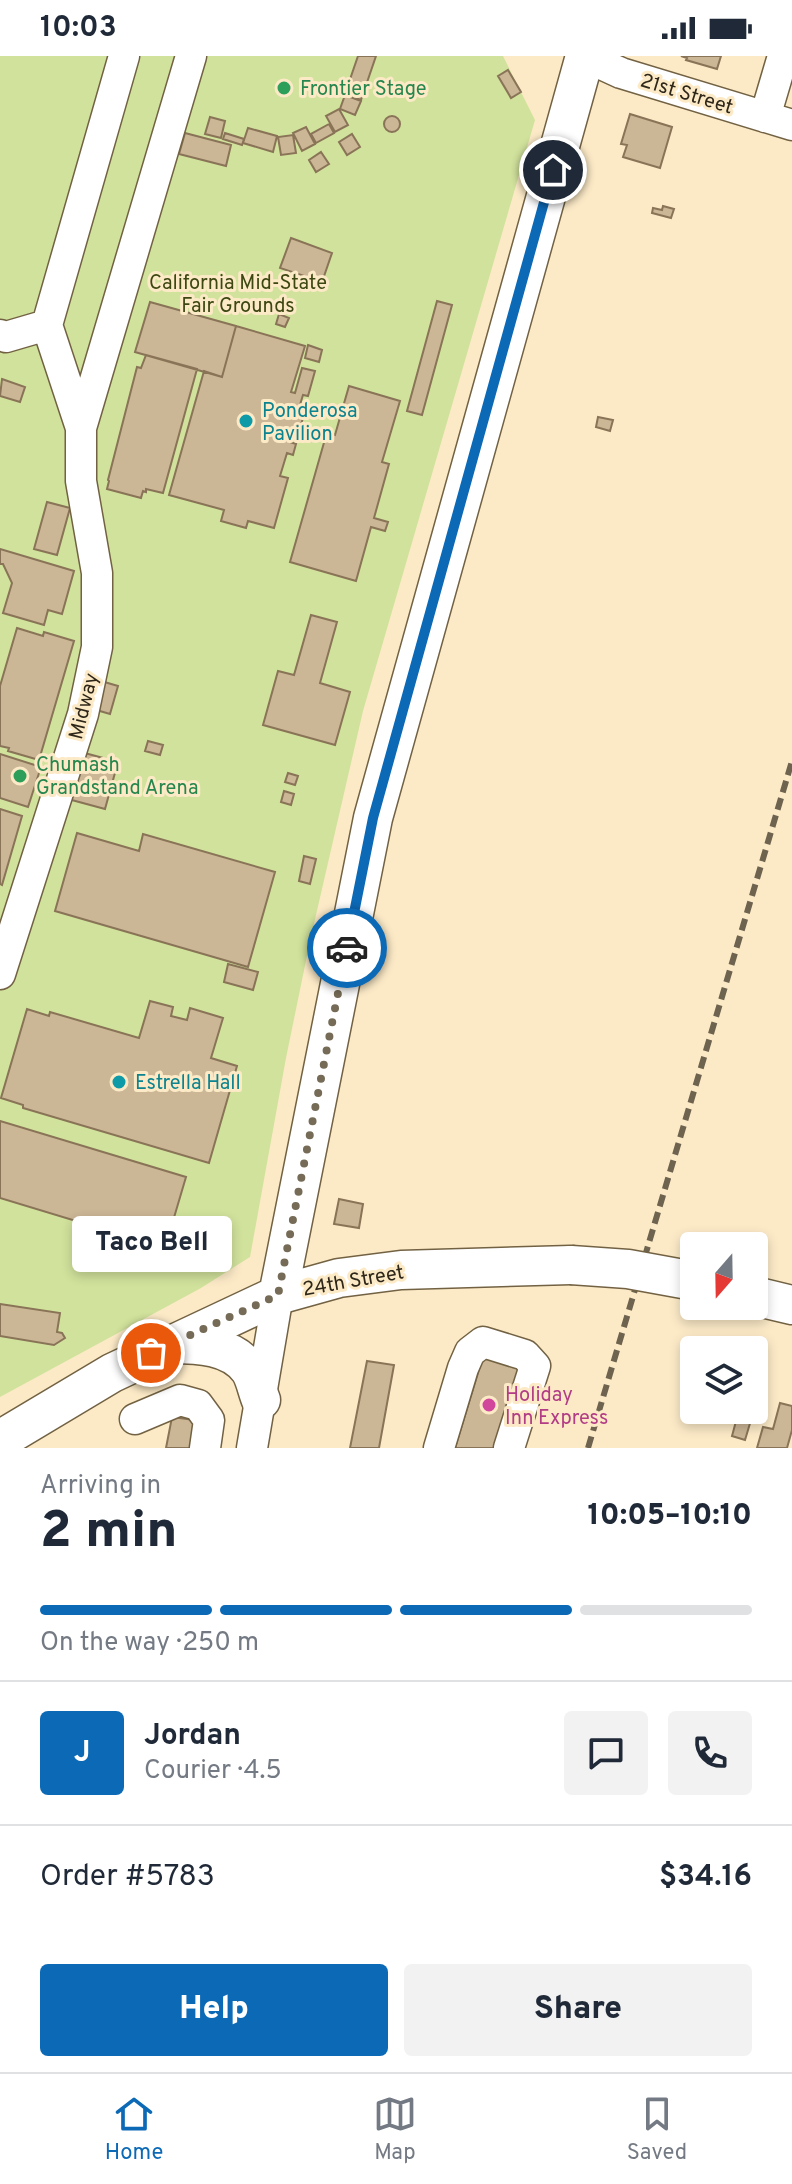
<!DOCTYPE html>
<meta charset="utf-8">
<style>
:root{--surface:#fff;--page:#f2f2f3;--text:#1f2937;--muted:#747a83;--line:#e0e1e3;--accent:#0c69b6}
body{margin:0;font-family:Overpass,sans-serif;background:var(--page);color:var(--text);height:100vh;display:flex;flex-direction:column;font-size:30px;white-space:nowrap}
*{box-sizing:border-box;margin:0}
p{font-size:26px;color:var(--muted)}
.icon{flex:none;width:44px;height:44px;fill:none;stroke:currentColor;stroke-width:2;stroke-linecap:round;stroke-linejoin:round}
.map{position:relative;height:1392px;overflow:hidden}
.sheet{display:flex;flex-direction:column;background:var(--surface);flex:1}
.sheet>*{flex:none}
.needle{width:52px;rotate:200deg}
.buttons{position:absolute;left:680px;top:1176px;display:grid;gap:16px}
.buttons a{display:grid;place-items:center;width:88px;height:88px;border-radius:8px;background:var(--surface);box-shadow:0 4px 12px #0003;font-size:40px}
.pin{position:absolute;display:grid;place-items:center;width:68px;height:68px;color:#fff;margin:-34px;border:4px solid #fff;border-radius:50%;box-shadow:0 2px 8px #0007}
.courier{position:absolute;display:grid;place-items:center;width:80px;height:80px;margin:-40px;border:6px solid #0c69b6;border-radius:50%;background:#fff;color:#222;box-shadow:0 2px 10px #0007}
.bubble{position:absolute;height:56px;border-radius:8px;background:var(--surface);box-shadow:0 4px 12px #0003;font-size:26px;font-weight:800;line-height:56px;text-align:center}
.summary em{font-style:normal;font-weight:800}
.summary div{display:flex;flex-direction:column-reverse}
.summary{display:flex;align-items:center;justify-content:space-between;height:136px;padding:0 40px}
h1{font-size:52px;font-weight:800;line-height:60px}
.bar{display:grid;grid-template-columns:repeat(4,1fr);gap:12px 8px;align-content:center;height:96px;padding:0 40px}
.bar i{height:10px;border-radius:6px;background:var(--line)}
.bar .on{background:var(--accent)}
.bar p{grid-column:span 4}
.line{display:flex;align-items:center;gap:20px;padding:0 40px;border-top:2px solid var(--line)}
.line div{flex:1}
.round{display:grid;place-items:center;flex:none;width:84px;height:84px;border-radius:8px;background:var(--page)}
.primary-button{display:flex;gap:16px;margin-top:auto;padding:16px 40px}
.primary-button a{flex:1;height:92px;border-radius:8px;background:var(--accent);color:#fff;font-size:32px;font-weight:800;line-height:92px;text-align:center}
.primary-button a+a{background:var(--page);color:var(--text)}
.status{display:flex;justify-content:space-between;align-items:center;height:56px;padding:0 40px;background:var(--surface);direction:ltr}
.status svg{height:22px;fill:currentColor}
.tab-bar{display:flex;justify-content:space-around;align-items:center;height:112px;border-top:2px solid var(--line);background:var(--surface);font-size:22px;color:var(--muted)}
.tab-bar a{display:grid;justify-items:center;gap:4px}
.tab-bar .on{color:var(--accent)}
.map>svg:first-child{display:block}
</style>
<div class="status"><b>10:03</b><svg viewBox="0 0 49 12"><path d="M0 12V9h3v3zM5 12V6h3v6zM10 12V3h3v9zM15 12V0h3v12zM26 1h20v11H26zM47 4h2v5h-2z"/></svg></div>
<div class="map">
<svg width="792" height="1392" viewBox="0 0 792 1392">
<rect width="100%" height="100%" fill="#fceac7"/>
<path fill="#d1e29c" d="M0 0H503L535 64 363 655 310 885 286 1002 250 1201 201 1232 0 1341Z"/>
<path fill="#cbb696" stroke="#897457" stroke-width="2" d="M358 0H376L361 44 345 38Z
M681 0H721L717 13 686 4 687 2Z
M508 14 521 36 511 42 498 20Z
M345 39 361 45 355 59 340 53Z
M339 53 348 69 335 76 326 60Z
M630 58 672 71 660 112 623 101 627 89 621 88Z
M384 68a8 8 0 1 1 16 0a8 8 0 1 1-16 0Z
M210 61 225 65 221 82 205 78Z
M329 68 334 77 316 87 311 78Z
M306 71 315 88 302 95 293 77Z
M248 72 277 80 273 96 243 87Z
M185 77 231 89 226 110 179 98Z
M225 77 244 83 242 89 223 83Z
M352 78 360 91 347 99 339 86Z
M293 79 296 97 281 99 278 81Z
M321 96 329 108 316 116 309 104Z
M663 150 674 153 671 162 652 157 653 152 662 154Z
M291 182 332 197 322 226 280 212Z
M437 245 452 249 422 359 407 355Z
M150 246 236 270 222 321 135 296Z
M279 258 289 262 285 271 276 268Z
M236 270 305 290 291 336 295 337 302 312 315 315 308 340 303 339 299 352 305 354 299 377 293 375 290 386 296 388 293 399 287 397 280 420 288 422 274 472 248 465 246 472 221 465 224 454 169 439 204 315 222 321Z
M308 289 322 294 319 306 305 302Z
M146 299 197 313 163 437 146 433V436L143 435 141 442 107 433 109 425 108 424 137 311 141 312Z
M2 323 25 331 20 346 0 340Z
M349 330 400 345 382 406 389 408 374 462 388 466 385 475 371 471 356 525 290 506 327 376 335 379Z
M598 361 613 364 610 375 596 371Z
M47 446 70 452 57 499 34 493Z
M0 493 74 515 62 558 48 554 44 569 3 557 12 527 3 508H0Z
M311 559 337 566 320 627 350 636 335 689 263 669 278 615 294 619Z
M17 572 43 580 44 576 74 585 39 704 8 695 9 692 0 690V630Z
M101 625 118 630 110 658 93 653Z
M148 685 163 689 160 699 145 695Z
M81 696 118 706 105 753 68 743Z
M0 698 41 711 28 751 0 742Z
M288 717 298 720 295 729 285 726Z
M284 735 294 738 291 749 281 746Z
M0 753 22 760 2 829 0 828Z
M77 777 139 795 143 778 275 816 248 911 55 855Z
M304 800 316 803 310 828 299 825Z
M228 908 258 916 253 934 224 926Z
M150 945 173 951 171 960 187 964 190 952 223 962 211 1002 237 1010 209 1107 23 1052V1049L1 1042 27 953 49 960 50 956 139 982Z
M0 1065 186 1121 165 1192 0 1142Z
M339 1143 363 1148 359 1172 334 1168Z
M0 1248 60 1257 57 1276 62 1277 65 1282 54 1289 0 1280Z
M485 1294 523 1305 498 1392H455Z
M367 1305 394 1309 379 1392H350Z
M780 1347 792 1350V1374L787 1392H757L763 1371 773 1373Z
M739 1354H754L745 1384 732 1380Z
M172 1361 202 1365 197 1392H166Z"/>
<g fill="none" stroke-linecap="round" stroke-linejoin="round">
<g stroke="#726243" stroke-width="33">
<path id="minor" d="M584 0 621 17 792 69
M765 61 783 0
M47 269 124 0
M0 279 6 281 47 269 81 372
M0 918 83 658 97 591V517L81 425V372L191 0
M135 1363 180 1344 198 1349 209 1364 205 1392
M252 1392 278 1239
M439 1392 463 1312 470 1296 483 1286 525 1299 535 1310 509 1392"/>
</g>
<g stroke="#726243" stroke-width="41">
<path id="major" d="M278 1239 373 762 585 0
M754 1240 792 1249
M171 1288C198 1288 231 1289 249 1313 255 1321 257 1335 261 1344
M0 1384 112 1317 278 1239 339 1222 401 1214 571 1209"/>
</g>
<use href="#minor" stroke="#fff" stroke-width="30"/>
<use href="#major" stroke="#fff" stroke-width="38"/>
<path stroke="#6e634f" stroke-width="6" stroke-dasharray="12 6" stroke-linecap="butt" d="M588 1392 792 705"/>
<g stroke="#726243" stroke-width="41" stroke-linecap="butt">
<path id="major-bridge" d="M571 1209 628 1213 694 1225"/>
</g>
<use href="#major-bridge" stroke="#fff" stroke-width="38"/>
</g>
<g fill="none" stroke-linecap="round" stroke-linejoin="round">
<path stroke="#756b56" stroke-width="8" stroke-dasharray="0 14.4" d="M151 1297 278 1239 347 892"/>
<path stroke="#0c69b6" stroke-width="10" d="M347 892 373 762 553 114"/>
</g>
<g fill="#2e9e5b" stroke="#fceac7" stroke-width="3">
<circle cx="284" cy="32" r="8"/>
<circle cx="20" cy="720" r="8"/>
</g>
<g fill="#0f9aa8" stroke="#fceac7" stroke-width="3">
<circle cx="246" cy="365" r="8"/>
<circle cx="119" cy="1026" r="8"/>
</g>
<circle fill="#d1479c" stroke="#fceac7" stroke-width="3" cx="489" cy="1349" r="8"/>
<g text-anchor="middle" stroke-width="6" stroke-linejoin="round" paint-order="stroke">
<g font-size="20" fill="#27864d" stroke="#fceac7" text-anchor="start">
<text x="300" y="39">Frontier Stage</text>
<text x="36" y="715">Chumash<tspan x="36" dy="23">Grandstand Arena</tspan></text>
</g>
<g font-size="20" fill="#2d2619" stroke="#fceac7">
<text transform="translate(687 37) rotate(17)" y="7">21st Street</text>
<text transform="translate(83 650) rotate(-76)" y="7">Midway</text>
<text transform="translate(353 1224) rotate(-10)" y="7">24th Street</text>
</g>
<g font-size="20" fill="#3d4712" stroke="#fceac7">
<text x="238" y="233">California Mid-State<tspan x="238" dy="23">Fair Grounds</tspan></text>
</g>
<g font-size="20" fill="#0d838f" stroke="#fceac7" text-anchor="start">
<text x="262" y="361">Ponderosa<tspan x="262" dy="23">Pavilion</tspan></text>
<text x="135" y="1033">Estrella Hall</text>
</g>
<g font-size="20" fill="#b23c85" stroke="#fceac7" text-anchor="start">
<text x="505" y="1345">Holiday<tspan x="505" dy="23">Inn Express</tspan></text>
</g>
</g>
</svg>
<div class="buttons">
<a><svg class="needle" viewBox="-14 -14 28 28"><path d="M0-13l5 13h-10z" fill="#e53935"/><path d="M0 13l5-13h-10z" fill="#747a83"/></svg></a>
<a><svg class="icon" aria-label="layers" viewBox="0 0 24 24"><path d="M12 4l9 5-9 5-9-5zM3 14l9 5 9-5"/></svg></a>
</div>
<div class="pin" style="left:151px;top:1297px;background:#ea580c"><svg class="icon" aria-label="bag" viewBox="0 0 24 24"><path d="M5 8h14l-1 12H6zM9 8a3 3 0 0 1 6 0"/></svg></div>
<div class="pin" style="left:553px;top:114px;background:#1f2937"><svg class="icon" aria-label="home" viewBox="0 0 24 24"><path d="M3 11l9-7 9 7M6 9v11h12V9"/></svg></div>
<div class="courier" style="left:347px;top:892px"><svg class="icon" aria-label="car" viewBox="0 0 24 24"><path d="M5 17H2v-5l4-1 3-4h7l3 4 3 1v5h-3M9 17h6M6 11h13"/><circle cx="7" cy="17" r="2"/><circle cx="17" cy="17" r="2"/></svg></div>
<div class="bubble" style="left:72px;top:1160px;width:160px">Taco Bell</div>
</div>
<section class="sheet">
<div class="summary"><div><h1>2 min</h1><p>Arriving in</p></div><em>10:05–10:10</em></div>
<div class="bar"><i class="on"></i><i class="on"></i><i class="on"></i><i></i><p>On the way · 250 m</p></div>
<div class="line" style="height:144px"><b class="round" style="background:var(--accent);color:#fff">J</b><div><b>Jordan</b><p>Courier · 4.5</p></div><a class="round"><svg class="icon" aria-label="chat" viewBox="0 0 24 24"><path d="M4 5h16v11H9l-5 4z"/></svg></a><a class="round"><svg class="icon" aria-label="phone" viewBox="0 0 24 24"><path d="M5 4h4l2 5-3 2q2 4 5 5l2-3 5 2v4C11 20 4 13 5 4z"/></svg></a></div>
<div class="line" style="height:104px"><div>Order #5783</div><b>$34.16</b></div>
<div class="primary-button"><a>Help</a><a>Share</a></div>
</section>
<nav class="tab-bar">
<a class="on"><svg class="icon" aria-label="home" viewBox="0 0 24 24"><path d="M3 11l9-7 9 7M6 9v11h12V9"/></svg>Home</a>
<a><svg class="icon" aria-label="map" viewBox="0 0 24 24"><path d="M3 6l6-2 6 2 6-2v14l-6 2-6-2-6 2zM9 4v14M15 6v14"/></svg>Map</a>
<a><svg class="icon" aria-label="saved" viewBox="0 0 24 24"><path d="M7 4h10v16l-5-4-5 4z"/></svg>Saved</a>
</nav>
